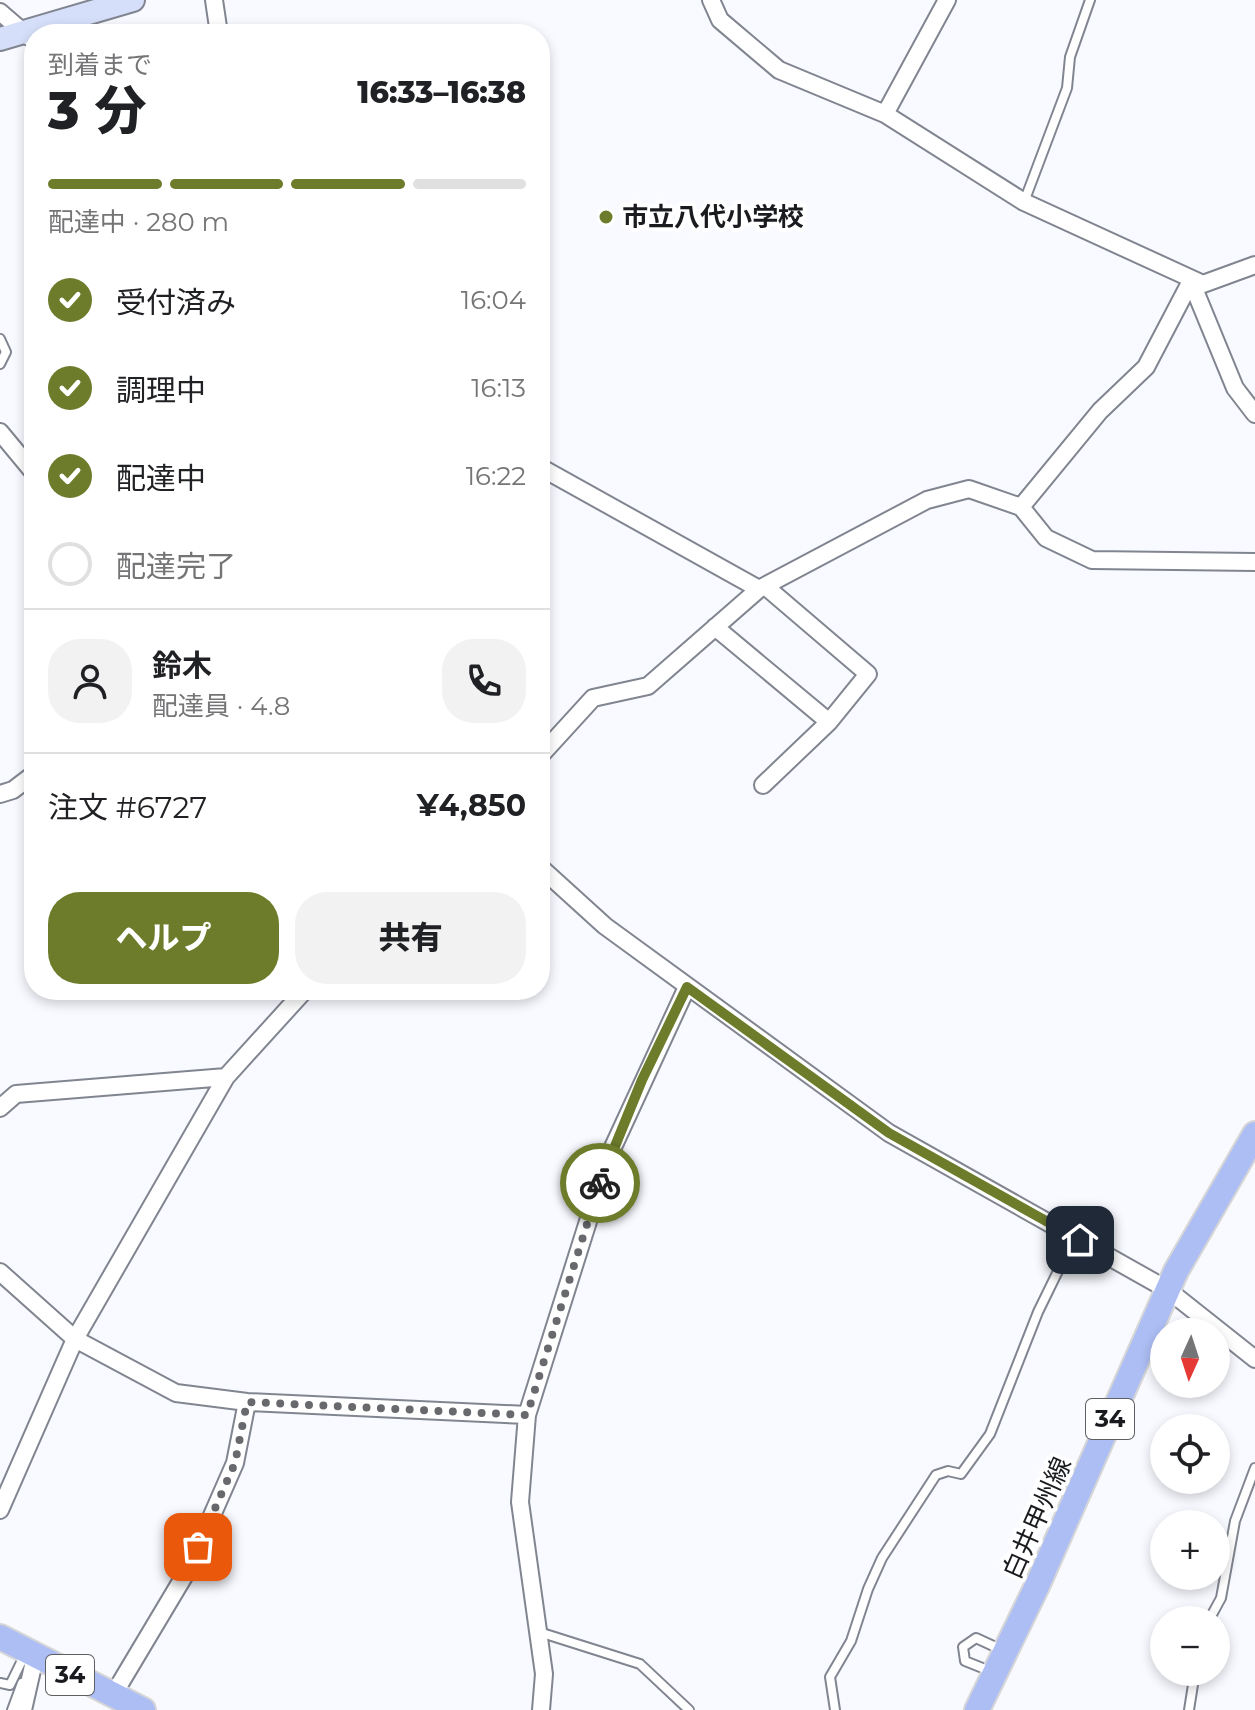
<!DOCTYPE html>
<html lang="ja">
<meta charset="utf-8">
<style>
:root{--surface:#fff;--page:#f2f2f2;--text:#202124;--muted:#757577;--line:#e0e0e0;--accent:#6d7c2b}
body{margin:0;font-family:Montserrat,"Noto Sans JP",sans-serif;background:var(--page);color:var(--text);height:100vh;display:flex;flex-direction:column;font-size:30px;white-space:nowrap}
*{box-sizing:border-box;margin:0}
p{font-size:26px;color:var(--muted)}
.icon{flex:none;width:44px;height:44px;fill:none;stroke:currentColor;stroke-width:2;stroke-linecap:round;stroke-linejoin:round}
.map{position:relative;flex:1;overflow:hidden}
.sheet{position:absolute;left:24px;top:24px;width:526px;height:976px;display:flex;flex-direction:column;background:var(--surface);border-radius:32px;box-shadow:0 4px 12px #0003}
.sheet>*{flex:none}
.needle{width:52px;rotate:183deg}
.tools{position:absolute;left:1150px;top:1318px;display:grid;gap:16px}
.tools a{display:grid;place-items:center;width:80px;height:80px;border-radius:50%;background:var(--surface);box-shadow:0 4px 12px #0003;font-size:40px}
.pin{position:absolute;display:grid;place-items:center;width:68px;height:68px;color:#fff;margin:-34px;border-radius:16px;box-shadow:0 4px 12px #0006}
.courier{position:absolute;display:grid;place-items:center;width:80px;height:80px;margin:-40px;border:6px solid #6d7c2b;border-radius:50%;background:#fff;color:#222;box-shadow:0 2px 10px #0007}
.headline em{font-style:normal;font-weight:800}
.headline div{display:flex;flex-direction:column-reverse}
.headline{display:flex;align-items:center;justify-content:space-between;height:136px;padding:0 24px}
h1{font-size:52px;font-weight:800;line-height:60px}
.bar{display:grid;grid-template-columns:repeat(4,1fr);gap:12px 8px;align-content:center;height:96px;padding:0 24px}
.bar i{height:10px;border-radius:6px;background:var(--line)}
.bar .selected{background:var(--accent)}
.bar p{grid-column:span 4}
.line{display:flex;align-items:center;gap:20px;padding:0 24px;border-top:2px solid var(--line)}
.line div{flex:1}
.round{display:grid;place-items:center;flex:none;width:84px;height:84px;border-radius:32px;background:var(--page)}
ol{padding:0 24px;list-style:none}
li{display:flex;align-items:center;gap:24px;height:88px}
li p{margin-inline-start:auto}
li .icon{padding:8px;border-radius:50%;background:var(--accent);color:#fff;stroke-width:4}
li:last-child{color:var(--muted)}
li i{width:44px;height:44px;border:4px solid var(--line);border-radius:50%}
.primary-button{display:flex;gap:16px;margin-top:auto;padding:16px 24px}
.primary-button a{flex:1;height:92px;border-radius:32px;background:var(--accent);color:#fff;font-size:32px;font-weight:800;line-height:92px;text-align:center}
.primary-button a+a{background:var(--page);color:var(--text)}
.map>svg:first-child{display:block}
</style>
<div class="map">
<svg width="1255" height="1710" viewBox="0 0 1255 1710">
<rect width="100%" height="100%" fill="#f8faff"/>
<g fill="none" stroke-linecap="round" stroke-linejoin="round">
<g stroke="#818590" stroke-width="12">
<path id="lane" d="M1024 202 1067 88 1070 57 1090 0
M0 339 6 352 0 364
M1209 1620 1221 1598 1235 1521 1255 1468
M539 1632 640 1664 689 1710
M990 1671 965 1661 963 1647 976 1638 1002 1650
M0 1683 10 1685 26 1652
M12 1710 22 1683
M835 1710 830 1677 851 1641 868 1589 882 1558 936 1475 948 1471 961 1474 990 1434 1038 1312 1058 1271 1080 1240
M1189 1710 1195 1672"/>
</g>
<g stroke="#818590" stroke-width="20">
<path id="street" d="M214 0 219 34
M711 0 720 20 779 70 885 114 1024 202 1203 284 1255 265
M0 12 29 37
M885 114 947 0
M1191 281 1235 388 1255 414
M0 432 34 473
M540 467 759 589
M1021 507 1100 411 1146 367 1191 281
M715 627 829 722
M540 756 593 698 648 686 759 589 927 500 969 489 1021 507 1046 538 1092 560 1255 562
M763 785 829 722 868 674 765 586
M0 794 13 790 34 774
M540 867 605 926 889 1133 1168 1290 1255 1359
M0 1108 16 1094 226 1077
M0 1272 75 1339 176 1393 247 1402 527 1415
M0 1510 75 1339 226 1077 305 990
M112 1697 189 1568 235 1463 247 1402
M23 1710 35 1657
M541 1710 544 1674 520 1502 527 1415 608 1158 687 987"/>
</g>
<g stroke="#818590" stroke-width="26">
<path id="secondary" d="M0 39 133 0"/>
</g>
<g stroke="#d6d6d7" stroke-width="28">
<path id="primary" d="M0 1637 143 1710
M977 1710 1037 1586 1176 1271 1255 1134"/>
</g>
<use href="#lane" stroke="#fff" stroke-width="8"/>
<use href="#street" stroke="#fff" stroke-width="16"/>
<use href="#secondary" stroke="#d6dff9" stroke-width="22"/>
<use href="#primary" stroke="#adbef4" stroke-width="24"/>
</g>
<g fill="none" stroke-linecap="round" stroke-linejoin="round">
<path stroke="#67696d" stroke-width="8" stroke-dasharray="0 14.4" d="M198 1547 235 1463 247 1402 527 1415 600 1183"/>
<path stroke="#6d7c2b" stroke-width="10" d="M600 1183 642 1080 687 987 889 1133 1080 1240"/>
</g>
<circle fill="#6d7c2b" stroke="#fff" stroke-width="3" cx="606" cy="217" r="8"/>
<g text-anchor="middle" stroke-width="8" stroke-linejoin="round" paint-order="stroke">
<g fill="#fff" stroke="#5e5f62" stroke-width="2">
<rect x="1086" y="1399" width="48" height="40" rx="6"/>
<rect x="46" y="1655" width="48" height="40" rx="6"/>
</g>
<g font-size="24" font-weight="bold" fill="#191b1f">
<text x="1110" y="1427">34</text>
<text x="70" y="1683">34</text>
</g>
<g font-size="26" font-weight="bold" fill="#191b1f" stroke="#fff" text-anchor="start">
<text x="622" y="226">市立八代小学校</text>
</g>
<g font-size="26" fill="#191b1f" stroke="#fff">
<text transform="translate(1037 1518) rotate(-66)" y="9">白井甲州線</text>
</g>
</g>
</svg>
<div class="tools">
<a><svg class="needle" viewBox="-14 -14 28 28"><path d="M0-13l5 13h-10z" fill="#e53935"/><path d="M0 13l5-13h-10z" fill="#757577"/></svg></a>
<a><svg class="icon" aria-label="locate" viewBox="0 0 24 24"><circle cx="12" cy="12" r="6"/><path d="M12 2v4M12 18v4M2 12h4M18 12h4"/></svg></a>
<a>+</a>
<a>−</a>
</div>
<div class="pin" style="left:198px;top:1547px;background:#ea580c"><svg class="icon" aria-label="bag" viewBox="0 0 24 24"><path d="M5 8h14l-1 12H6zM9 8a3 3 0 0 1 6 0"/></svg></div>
<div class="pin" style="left:1080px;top:1240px;background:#1f2937"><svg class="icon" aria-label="home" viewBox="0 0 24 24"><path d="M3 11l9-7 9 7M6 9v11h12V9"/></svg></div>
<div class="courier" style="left:600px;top:1183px"><svg class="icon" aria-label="bike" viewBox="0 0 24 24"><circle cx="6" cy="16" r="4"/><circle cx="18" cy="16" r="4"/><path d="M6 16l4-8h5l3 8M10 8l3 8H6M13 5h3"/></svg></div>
<section class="sheet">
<div class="headline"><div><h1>3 分</h1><p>到着まで</p></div><em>16:33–16:38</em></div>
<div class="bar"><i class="selected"></i><i class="selected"></i><i class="selected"></i><i></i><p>配達中 · 280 m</p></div>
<ol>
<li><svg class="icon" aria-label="check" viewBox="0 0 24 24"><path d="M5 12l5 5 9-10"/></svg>受付済み<p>16:04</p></li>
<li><svg class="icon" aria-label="check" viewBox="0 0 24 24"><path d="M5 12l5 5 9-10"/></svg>調理中<p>16:13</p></li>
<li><svg class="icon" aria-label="check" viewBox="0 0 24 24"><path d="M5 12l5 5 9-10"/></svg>配達中<p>16:22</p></li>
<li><i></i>配達完了</li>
</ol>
<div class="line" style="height:144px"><a class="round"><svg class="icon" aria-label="person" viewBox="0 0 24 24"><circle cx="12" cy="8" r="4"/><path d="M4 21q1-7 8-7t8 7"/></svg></a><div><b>鈴木</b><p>配達員 · 4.8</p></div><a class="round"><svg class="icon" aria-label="phone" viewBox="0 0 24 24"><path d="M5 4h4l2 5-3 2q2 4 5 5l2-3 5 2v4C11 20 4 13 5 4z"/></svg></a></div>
<div class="line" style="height:104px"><div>注文 #6727</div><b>¥4,850</b></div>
<div class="primary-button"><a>ヘルプ</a><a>共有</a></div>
</section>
</div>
